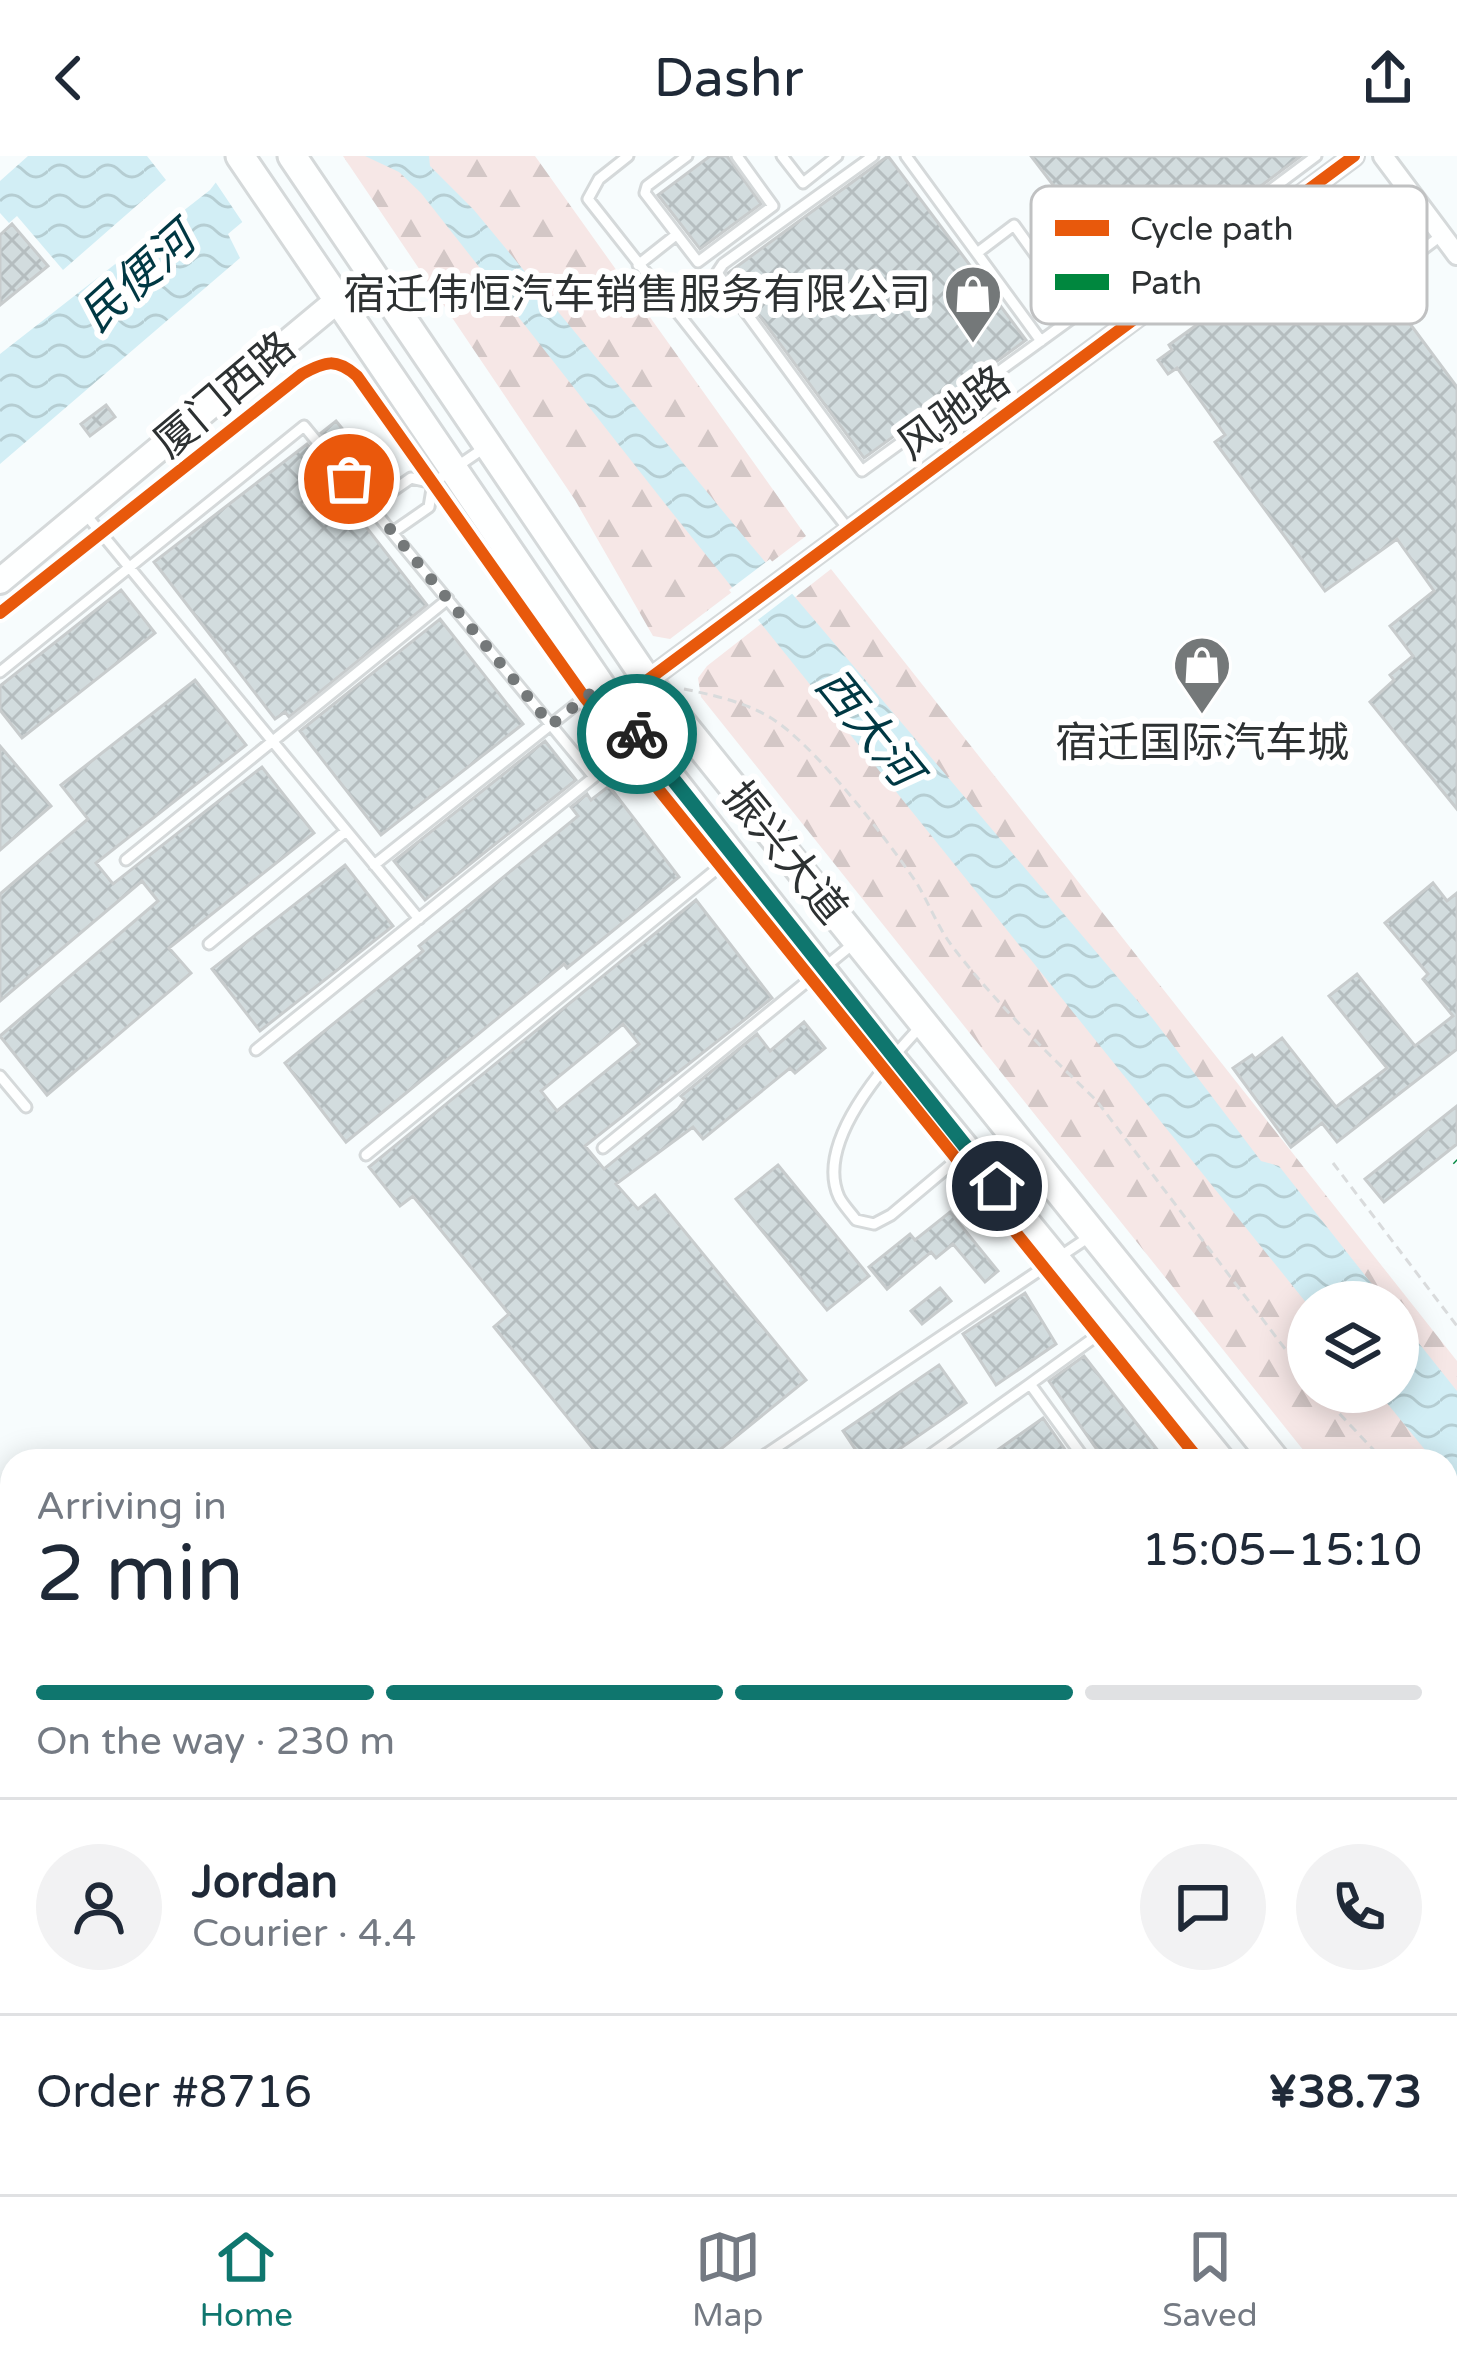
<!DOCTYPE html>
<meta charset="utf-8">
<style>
:root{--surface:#fff;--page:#f2f2f3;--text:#1f2937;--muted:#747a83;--line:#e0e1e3;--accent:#0f766e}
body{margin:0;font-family:"Varela Round","Noto Sans SC",sans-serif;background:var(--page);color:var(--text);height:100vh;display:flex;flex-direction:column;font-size:45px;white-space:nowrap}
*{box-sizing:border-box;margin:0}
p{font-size:39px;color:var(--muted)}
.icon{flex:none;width:66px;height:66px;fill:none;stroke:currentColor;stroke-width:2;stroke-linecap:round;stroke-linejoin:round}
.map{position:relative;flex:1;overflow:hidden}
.sheet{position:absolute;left:0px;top:1293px;width:1458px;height:747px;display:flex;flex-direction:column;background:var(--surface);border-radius:36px 36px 0 0;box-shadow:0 6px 30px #0003}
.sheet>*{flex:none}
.tools{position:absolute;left:1287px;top:1125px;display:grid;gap:24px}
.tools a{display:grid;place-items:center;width:132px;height:132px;border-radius:50%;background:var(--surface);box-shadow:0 6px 30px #0003;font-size:60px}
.pin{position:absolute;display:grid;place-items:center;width:102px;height:102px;color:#fff;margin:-51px;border:6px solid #fff;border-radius:50%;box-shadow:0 3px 12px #0007}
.courier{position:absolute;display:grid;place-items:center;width:120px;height:120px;margin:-60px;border:9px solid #0f766e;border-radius:50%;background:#fff;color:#222;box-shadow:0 3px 15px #0007}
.headline em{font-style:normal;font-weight:600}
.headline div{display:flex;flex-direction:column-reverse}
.headline{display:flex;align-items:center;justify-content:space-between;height:204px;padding:0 36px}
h1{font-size:78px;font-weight:600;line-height:90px}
.bar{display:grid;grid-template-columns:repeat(4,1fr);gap:18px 12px;align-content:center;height:144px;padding:0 36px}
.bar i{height:15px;border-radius:9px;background:var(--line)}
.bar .on{background:var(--accent)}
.bar p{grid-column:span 4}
.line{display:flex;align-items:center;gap:30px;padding:0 36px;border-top:3px solid var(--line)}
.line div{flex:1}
.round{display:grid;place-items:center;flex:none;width:126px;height:126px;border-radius:63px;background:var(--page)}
header{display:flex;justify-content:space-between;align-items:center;height:156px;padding:0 36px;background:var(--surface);font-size:54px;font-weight:600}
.dock{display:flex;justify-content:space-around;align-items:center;height:168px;border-top:3px solid var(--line);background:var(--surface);font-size:33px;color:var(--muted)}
.dock a{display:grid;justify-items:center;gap:6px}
.dock .on{color:var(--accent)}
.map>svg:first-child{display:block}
</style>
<header><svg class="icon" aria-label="back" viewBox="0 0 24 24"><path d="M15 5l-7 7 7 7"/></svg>Dashr<svg class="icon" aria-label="share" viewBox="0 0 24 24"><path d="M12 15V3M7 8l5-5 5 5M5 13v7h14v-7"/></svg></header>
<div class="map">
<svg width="1457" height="2038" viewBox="0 0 1457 2038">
<defs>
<pattern id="forest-firs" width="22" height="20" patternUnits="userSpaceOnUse" patternTransform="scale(3)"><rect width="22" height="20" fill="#f6e7e6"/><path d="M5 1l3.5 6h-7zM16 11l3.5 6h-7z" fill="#d3c7c6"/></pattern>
<pattern id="water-waves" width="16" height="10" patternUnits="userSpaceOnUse" patternTransform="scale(3)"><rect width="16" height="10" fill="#d2eef5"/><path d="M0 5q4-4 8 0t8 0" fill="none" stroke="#b5cdd2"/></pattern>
<pattern id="building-cross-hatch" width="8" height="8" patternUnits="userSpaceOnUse" patternTransform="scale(3)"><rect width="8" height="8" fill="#d2dcde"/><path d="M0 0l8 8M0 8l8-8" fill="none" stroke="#b5bdbf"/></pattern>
</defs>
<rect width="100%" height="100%" fill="#f7fcfd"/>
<path fill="url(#forest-firs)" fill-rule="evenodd" d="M343 0H535L806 380 670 483 653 480 575 344Z
M831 413 1457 1205V1473L1446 1461V1305H1312L701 541 698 522 707 510ZM1308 1146H1398V1236H1308Z"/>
<path fill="url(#water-waves)" d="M28 0H147L166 24 63 114 17 60 9 67 0 57V25Z
M236 0H321L228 78 240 102 0 308V198L210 34Z
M365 0H429L430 10 474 54 750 388 1153 863 1261 1005 1279 1010 1386 1146H1308V1149L670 354 421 37 399 16Z
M1398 1161 1457 1235V1333L1446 1319V1305H1434L1378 1236H1398Z"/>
<path fill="#f7fcfd" d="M229 0H327L245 70 212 21Z
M770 403 797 434 755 466 729 434Z"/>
<path fill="url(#building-cross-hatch)" stroke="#c8cccd" stroke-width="3" fill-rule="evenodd" d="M710 0H727L761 48 700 93 658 39Z
M888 0 1026 184 864 302 728 117Z
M1031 0H1301L1123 133 1055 42 1060 38Z
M12 68 48 110 0 149V79Z
M1336 68 1457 231V653L1370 546 1394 524 1390 519 1413 500 1390 470 1434 435 1397 383 1325 435 1215 286 1225 279 1177 212 1168 218 1158 204 1172 194 1169 189Z
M106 249 115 261 90 280 81 268Z
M336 265 364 299 349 311 321 277Z
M307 288 336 322 331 326 427 449 289 561 285 556 275 563 154 406Z
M121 434 155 477 22 582 0 554V530Z
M440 463 523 568 381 679 300 575Z
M195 524 246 589 96 707 113 728 262 611 314 677 169 792 191 817 47 939 0 880 158 745 142 725 0 845V738L88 663 61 629Z
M545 585 576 624 425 744 394 705Z
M0 590 51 650 0 694Z
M609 630 679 721 567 812 564 808 346 986 285 907 423 795 419 790 578 660 571 651 587 638 591 644Z
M345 709 393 770 260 875 212 813Z
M1433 727 1447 745 1457 737V893L1337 986 1322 967 1291 991 1233 912 1252 899 1255 903 1282 882 1336 951 1387 912 1329 840 1357 818 1415 890 1453 860 1423 823 1428 818 1385 767Z
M696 744 772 842 585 990 604 1013 678 953 685 944 681 940 757 878 770 895 804 866 825 892 795 917 790 912 703 983 693 971 616 1028 638 1053 655 1039 806 1224 706 1305H603L494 1171 509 1158 413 1040 400 1050 369 1011ZM623 868 639 888 557 955 541 935Z
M1457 950V988L1384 1046 1365 1023Z
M778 1009 869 1120 827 1154 736 1043Z
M950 1056 998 1115 985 1126 953 1088 936 1102 931 1096 887 1133 869 1111 910 1078 915 1084Z
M940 1132 951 1145 922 1168 911 1155Z
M1025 1137 1056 1188 996 1229 963 1178Z
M1084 1200 1166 1305H1105L1049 1225Z
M939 1209 966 1247 882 1305H863L843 1275Z
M1043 1262 1073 1305H982Z"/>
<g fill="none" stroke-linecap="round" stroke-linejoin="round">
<g stroke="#d5d9da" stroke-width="15">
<path id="service" d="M628 0 599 23 588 43 849 374
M687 0 647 30 645 37 698 106 773 50 737 0
M782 0 803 27 837 0
M873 0 723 108 717 117 862 315 1104 139
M906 0 1041 185
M1358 85 1415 42
M977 97 1014 69 1078 158
M638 109 676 79
M1390 118 1442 79
M1125 143 1316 0
M994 219 1017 249
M371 350 411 322 433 327
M87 360 419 763
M393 376 429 351 433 327 487 290
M0 516 304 270 594 621 256 894
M126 704 448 443
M374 709 597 532
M209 788 346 675
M920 871C886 908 814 986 839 1041 843 1049 851 1057 856 1064L874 1068 891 1059 966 996
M0 920 26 951
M603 992 853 788
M366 999 729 703
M923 1304 1030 1228
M756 1305 1089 1081
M1086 1305 1030 1228 1106 1173
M1446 1790 1457 1776
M392 2028 399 2038
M533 2028 541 2038
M667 2028 674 2038
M695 2028 702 2038
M955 2028 961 2038
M1122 2038 1130 2028
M1268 2038 1276 2028"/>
</g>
<g stroke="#d5d9da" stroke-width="24">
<path id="minor" d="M1383 0 1457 99
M614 549 1354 0"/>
</g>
<g stroke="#d5d9da" stroke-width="30">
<path id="tertiary" d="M0 425 338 144
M559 2038 573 2028"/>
</g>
<g stroke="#d5d9da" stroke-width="33">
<path id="secondary" d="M240 0 614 549 891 902 1221 1305
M292 0 647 524 1276 1305
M1446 1523 1457 1538
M1446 1596 1457 1612"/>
</g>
<g stroke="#d5d9da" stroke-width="36">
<path id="primary" d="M1446 1839 1457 1825
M1446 1902 1457 1888
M1292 2038 1300 2028
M1339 2038 1347 2028"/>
</g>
<path stroke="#d9dbdc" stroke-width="3" stroke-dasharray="9 6" stroke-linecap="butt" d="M684 533C713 539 745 546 771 562 815 589 886 682 916 726 929 747 937 770 952 790 994 845 1046 896 1096 944L1308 1223
M1333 1007 1457 1170
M1319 1236 1384 1305
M1446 1371 1457 1395"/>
<use href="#service" stroke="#feffff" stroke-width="9"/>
<use href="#minor" stroke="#feffff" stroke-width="18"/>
<use href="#tertiary" stroke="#feffff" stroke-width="24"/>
<use href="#secondary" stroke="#feffff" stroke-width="27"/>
<use href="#primary" stroke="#feffff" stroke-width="30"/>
<path stroke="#00873e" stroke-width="9" stroke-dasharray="18 9" stroke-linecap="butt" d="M1456 1004 1457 1005"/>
<g stroke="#fff" stroke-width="20">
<path id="cycleway" d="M0 457 302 218C326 205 336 202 357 220L585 542 1200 1305
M614 549 1354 0"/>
</g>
<use href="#cycleway" stroke="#e8590c" stroke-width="12"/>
</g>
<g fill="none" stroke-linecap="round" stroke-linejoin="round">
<path stroke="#747879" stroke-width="12" stroke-dasharray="0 21.6" d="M349 323 551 569 601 529 637 578"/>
<path stroke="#0f766e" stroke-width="15" d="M637 578 997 1030"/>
</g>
<defs>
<g id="shop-pin" transform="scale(3)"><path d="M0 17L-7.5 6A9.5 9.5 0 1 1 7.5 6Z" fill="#747879" stroke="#fff"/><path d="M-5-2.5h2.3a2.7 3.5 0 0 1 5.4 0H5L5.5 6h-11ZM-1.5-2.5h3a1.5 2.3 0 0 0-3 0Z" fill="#fff"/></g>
</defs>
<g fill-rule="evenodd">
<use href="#shop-pin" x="973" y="138"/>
<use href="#shop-pin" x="1202" y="509"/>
</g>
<g text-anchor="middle" stroke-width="12" stroke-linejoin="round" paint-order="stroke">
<g font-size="42" fill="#2d3132" stroke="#fff" text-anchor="end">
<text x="931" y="153">宿迁伟恒汽车销售服务有限公司</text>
<text x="1202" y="601" text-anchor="middle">宿迁国际汽车城</text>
</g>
<g font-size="42" fill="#2d3132" stroke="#fff">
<text transform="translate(224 238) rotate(-40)" y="15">厦门西路</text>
<text transform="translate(953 256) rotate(-36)" y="15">风驰路</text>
<text transform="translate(786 696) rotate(51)" y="15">振兴大道</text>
</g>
<g font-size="45" font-style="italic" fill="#003843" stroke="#fff">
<text transform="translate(137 121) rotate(-42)" y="16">民便河</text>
<text transform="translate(869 571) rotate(51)" y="16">西大河</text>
</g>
</g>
<rect x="1031" y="30" width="396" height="138" rx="18" fill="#fff" stroke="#c0c1c2" stroke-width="3"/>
<rect x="1055" y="64" width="54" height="16" fill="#e8590c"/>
<rect x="1055" y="118" width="54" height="16" fill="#00873e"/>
<g font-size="33" fill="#2d3132">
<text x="1130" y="84">Cycle path</text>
<text x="1130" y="138">Path</text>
</g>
</svg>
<div class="tools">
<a><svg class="icon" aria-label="layers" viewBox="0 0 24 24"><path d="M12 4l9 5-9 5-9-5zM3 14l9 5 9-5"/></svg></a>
</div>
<div class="pin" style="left:349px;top:323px;background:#ea580c"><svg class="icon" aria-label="bag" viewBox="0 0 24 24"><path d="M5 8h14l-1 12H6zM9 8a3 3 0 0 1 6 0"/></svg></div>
<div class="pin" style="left:997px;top:1030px;background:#1f2937"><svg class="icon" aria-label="home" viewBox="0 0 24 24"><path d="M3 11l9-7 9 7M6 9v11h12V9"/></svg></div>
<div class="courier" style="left:637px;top:578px"><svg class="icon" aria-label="bike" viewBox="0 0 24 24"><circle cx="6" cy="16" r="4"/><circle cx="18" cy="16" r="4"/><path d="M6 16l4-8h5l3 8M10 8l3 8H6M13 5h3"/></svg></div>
<section class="sheet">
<div class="headline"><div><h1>2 min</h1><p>Arriving in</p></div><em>15:05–15:10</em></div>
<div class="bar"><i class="on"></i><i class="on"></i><i class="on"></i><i></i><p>On the way · 230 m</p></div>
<div class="line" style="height:216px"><a class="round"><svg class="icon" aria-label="person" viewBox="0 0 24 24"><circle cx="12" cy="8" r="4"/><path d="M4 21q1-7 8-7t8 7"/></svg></a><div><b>Jordan</b><p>Courier · 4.4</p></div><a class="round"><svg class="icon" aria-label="chat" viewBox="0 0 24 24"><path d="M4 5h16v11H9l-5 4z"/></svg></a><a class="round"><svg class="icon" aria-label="phone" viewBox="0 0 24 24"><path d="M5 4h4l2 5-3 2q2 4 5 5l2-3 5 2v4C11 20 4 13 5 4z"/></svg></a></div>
<div class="line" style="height:156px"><div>Order #8716</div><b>¥38.73</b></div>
</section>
</div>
<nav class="dock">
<a class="on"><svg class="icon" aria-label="home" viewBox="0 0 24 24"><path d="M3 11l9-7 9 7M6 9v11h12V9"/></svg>Home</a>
<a><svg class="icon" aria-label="map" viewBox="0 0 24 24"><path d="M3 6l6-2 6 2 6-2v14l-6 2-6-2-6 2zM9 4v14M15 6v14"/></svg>Map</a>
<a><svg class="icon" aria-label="saved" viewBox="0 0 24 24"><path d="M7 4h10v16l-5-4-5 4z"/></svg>Saved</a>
</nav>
